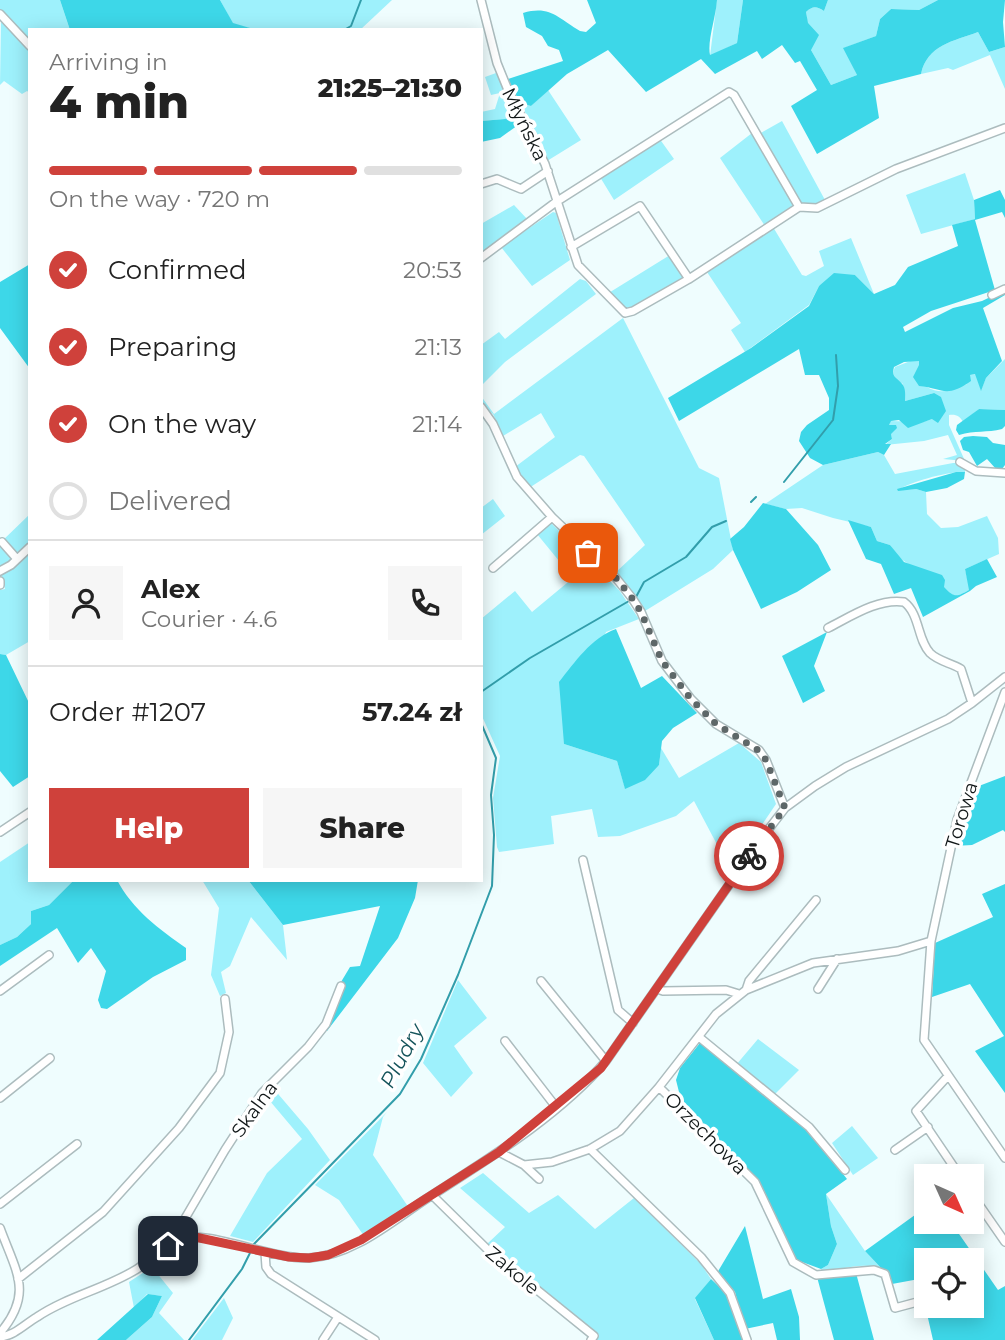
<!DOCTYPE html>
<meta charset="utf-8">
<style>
:root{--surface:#fff;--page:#f6f6f6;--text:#222;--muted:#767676;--line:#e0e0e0;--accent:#cf413b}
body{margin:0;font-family:Montserrat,sans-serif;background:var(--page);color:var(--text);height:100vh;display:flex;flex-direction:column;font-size:26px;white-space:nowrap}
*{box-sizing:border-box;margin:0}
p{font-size:23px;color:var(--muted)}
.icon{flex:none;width:38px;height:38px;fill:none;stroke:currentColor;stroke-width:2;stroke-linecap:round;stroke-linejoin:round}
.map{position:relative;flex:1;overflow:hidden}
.panel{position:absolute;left:28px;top:28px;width:455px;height:854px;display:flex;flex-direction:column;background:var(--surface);border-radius:0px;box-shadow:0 4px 18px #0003}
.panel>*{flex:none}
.needle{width:46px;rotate:135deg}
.fabs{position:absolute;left:914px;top:1164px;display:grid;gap:14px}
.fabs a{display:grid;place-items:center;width:70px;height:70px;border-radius:0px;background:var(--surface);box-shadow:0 4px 18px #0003;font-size:35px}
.pin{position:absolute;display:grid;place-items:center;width:60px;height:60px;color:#fff;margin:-30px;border-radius:14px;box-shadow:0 4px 10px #0006}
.courier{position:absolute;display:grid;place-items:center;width:70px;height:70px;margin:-35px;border:5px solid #cf413b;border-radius:50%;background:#fff;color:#222;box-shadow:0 2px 9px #0007}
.summary em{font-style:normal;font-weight:800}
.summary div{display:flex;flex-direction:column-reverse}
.summary{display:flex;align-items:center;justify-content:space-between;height:119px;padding:0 21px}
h1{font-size:46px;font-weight:800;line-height:52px}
.bar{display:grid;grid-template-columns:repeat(4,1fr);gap:10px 7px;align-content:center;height:84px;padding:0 21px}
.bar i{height:9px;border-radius:5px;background:var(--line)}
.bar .current{background:var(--accent)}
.bar p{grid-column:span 4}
.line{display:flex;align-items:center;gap:18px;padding:0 21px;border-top:2px solid var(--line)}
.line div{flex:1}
.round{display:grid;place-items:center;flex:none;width:74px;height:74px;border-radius:0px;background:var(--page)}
ol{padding:0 21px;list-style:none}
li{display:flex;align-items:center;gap:21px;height:77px}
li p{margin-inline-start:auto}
li .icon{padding:7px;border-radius:50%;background:var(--accent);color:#fff;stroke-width:4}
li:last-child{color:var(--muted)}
li i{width:38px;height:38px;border:4px solid var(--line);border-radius:50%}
.button{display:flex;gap:14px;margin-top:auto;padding:14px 21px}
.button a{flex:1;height:80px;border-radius:0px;background:var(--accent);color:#fff;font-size:28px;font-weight:800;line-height:80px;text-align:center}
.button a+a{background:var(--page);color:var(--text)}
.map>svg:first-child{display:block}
</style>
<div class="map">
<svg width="1005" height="1340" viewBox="0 0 1005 1340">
<rect width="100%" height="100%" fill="#effdfe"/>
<path fill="#9ef1fc" d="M0 0H60L70 30H30V43L0 9Z
M220 0H392L360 30H257L233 24Z
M717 0H743L737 43 710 56Z
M828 0H938L919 10 891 9 880 19 876 36 844 48 857 75 831 85 811 50 806 12C813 6 816 6 824 11Z
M1 22 30 51V93L27 91 22 94 4 81 0 85Z
M978 32 989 52 1005 47V89L990 55 953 70 948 68 921 74C927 45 954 41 978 32Z
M496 73 516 113 505 119 481 121V112L495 109 500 93 491 95 485 77Z
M548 90 581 140 547 161 543 145 520 103 531 106Z
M782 121 825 200 814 205 799 204 759 134Z
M752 133 796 207 765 226 720 158Z
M659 138 674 159 614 200 600 177Z
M965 173 974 200 975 219 921 234 906 195Z
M514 205 528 220 481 254V224Z
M553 212 556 213 570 260 532 286 501 247Z
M773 227 802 275 806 276 824 266 819 251 851 238 874 294 855 275 819 286 809 305 745 352 731 330 741 323 707 272Z
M670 255 686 278 630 309H625L607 294Z
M580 279 586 281 596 294 505 362 481 386V345L499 332 505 339Z
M623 318 699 468 719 478 733 550 713 569 645 611 615 573 645 545 584 456 580 455 529 488 515 467 555 437 541 413 503 436 493 414 481 404V396L494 414Z
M1005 359V410L979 409 963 422C960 416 956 414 949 415V425L965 461 943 459 957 455 948 435 924 441 885 445 892 439 889 425 890 421 923 422 932 419 934 393 905 401 903 384C895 379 891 376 895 367L913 360 919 361 927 387C941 395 952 390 967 384L969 375 976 374 981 390 986 378Z
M878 452 884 455 895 474 953 463H960L965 467V472C948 471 910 482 898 490L916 489 926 492 927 514 941 528 958 527 987 516 998 538 999 554 965 569 970 590 957 596H952L943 587 898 557 890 545 877 541 871 527 833 518 802 508 786 509 765 504 823 465Z
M493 499 505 516 481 535V508Z
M30 514V641L6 655 0 654V590L5 589 0 569V543Z
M551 523 619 590 639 619 606 632 564 744 617 761 625 788 659 765 661 748 679 778 739 743 761 762 776 804 731 871 694 801 676 816 620 836 598 837 592 809 551 816 554 844 499 852 497 847 493 798 500 756 481 714V619L515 591 532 612 573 578 537 534Z
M30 842V880H74L49 905 31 911V924L17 937 0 945V862Z
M202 880H248L283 925 287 960 251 917 230 966 221 972 226 993 220 996 211 975 219 908Z
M458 980 487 1018 454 1046 473 1073 451 1097 423 1063Z
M758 1039 799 1070 775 1094 736 1065Z
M273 1088 308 1129 330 1160 253 1242 230 1236 267 1173 302 1139 264 1094Z
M387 1112 383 1117 373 1155 409 1208 364 1236 339 1200 315 1185Z
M852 1126 878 1158 853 1175 832 1143Z
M483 1173 529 1213 558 1195 595 1229 634 1198 701 1264 711 1279 695 1299 714 1340H594L599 1335 487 1244 505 1227 460 1188Z
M826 1194 865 1251 882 1269C861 1261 844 1270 822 1272L821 1269 828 1265 837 1244 831 1226Z
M152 1267 173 1293 159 1313 184 1340H126L152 1317 162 1296 147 1294 134 1308 129 1282Z
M224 1298 233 1318 222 1340H192Z"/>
<path fill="#3dd7e8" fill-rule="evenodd" d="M60 0H220L233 23 257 30H70Z
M587 0H717C716 17 707 41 710 55L737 43 743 0H828L824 11C816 6 813 6 806 12L808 23 819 35 811 50 831 85 857 75 843 48 876 36 880 19 891 9 919 10 938 0H1005L1003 22 1005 47 989 52 978 32C954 41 927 45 921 74L874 86 879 118 817 154 791 106 817 90 800 61 795 63 782 45 762 59 757 51 715 74 701 59 646 92 608 50 567 74 531 106 520 103 508 79 563 61 559 50 548 46 542 36 526 27 523 13C550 5 558 18 580 31L586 32 596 23Z
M516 113 521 123 500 138 481 142V121L505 119Z
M1000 190 1005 200V218L1002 212 975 220 995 290 931 311 903 327 905 332 953 308 982 301 1005 290V295L983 308 1002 361 986 378 981 391 975 374 970 375 971 381C945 399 943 388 919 386L913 377 919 365V361L904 362 894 367C891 378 897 377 903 385 906 390 905 396 905 401L934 393 941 397 946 411 938 423 932 419 908 428 899 420 891 421 889 425H896L897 428 891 434 892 439 885 444H891L884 455 878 452 823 465 810 458 799 441 801 432 807 425 829 410V398L819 375H805L799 349 679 421 668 398 751 348 809 306 819 286 834 273 855 275 874 294 895 285 908 267 958 246 952 225 975 219 974 200Z
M30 264V369L0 328V282Z
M979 409 1005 410V426L1002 429C987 433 975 430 959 435L956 430 957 425Z
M973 436 987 437 993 443 1005 445V465L1002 469H996L987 459 977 466 969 452 963 450 960 441 964 437Z
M956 472H965L964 479 947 488 926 492 916 489 898 491 897 489Z
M763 503 786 509 818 545 831 570 797 592 761 609 733 550 730 539 744 527Z
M848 520 871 527 877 541 890 545 904 562 942 575 945 580 944 587C954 598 957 597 969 590L965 569 987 559 997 577 976 586 970 591 923 617 911 588 894 594 881 564 866 559Z
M616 629 641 688 662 676 697 713 673 728 662 741 659 765 645 780 625 789 617 761 564 744 559 682C575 662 591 638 616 629Z
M827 632 814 666 825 691 803 703 782 656Z
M0 654 6 655 30 705V776L13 787 0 771Z
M1005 776V832L1003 830 972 845 954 846 971 789Z
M74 880H117C132 909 160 930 186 948V960L153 977 107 1009 101 1008 98 1000 106 971 91 948 78 963 57 928 0 966V945L17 937 31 924V911L49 905Z
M248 880H418L415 898 398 938 327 1031 322 1030 334 1012 345 985 341 982 350 967 360 966 380 906 283 925Z
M1005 884V1093L975 1051 1004 1036 970 984 932 997 935 943 993 917 982 894Z
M700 1043 809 1131 847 1179 826 1194 831 1226 837 1244 828 1265 821 1269 794 1259 758 1181 681 1100 676 1080 680 1068Z
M926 1207V1222H969L957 1231 998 1290 1005 1286V1340H933L919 1279 892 1284 882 1269 865 1251ZM926 1260H971V1306H926Z
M745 1226 763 1299 791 1289 799 1317 800 1340H777L773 1323 745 1329 735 1292 717 1273Z
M856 1273 874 1340H834L817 1277Z
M711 1279 728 1295 745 1340H714L695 1298Z
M148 1294 162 1296 152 1317 126 1340H97Z"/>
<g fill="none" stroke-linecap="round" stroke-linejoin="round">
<path stroke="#329eab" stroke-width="2" d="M344 30 351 26 361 0
M784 482 833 420 838 386 836 355
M751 502 756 497
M636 597 644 582 686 557 712 527 726 521
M481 692 530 658 629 601
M254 1244 400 1094 421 1059 458 975 492 886 494 835 491 795 496 758 481 723
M189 1340 242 1269 250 1253"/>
<g stroke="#acbcbe" stroke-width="10">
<path id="minor" d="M481 0 497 63 508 90 545 164 578 265 625 313 633 311 689 279 799 207
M0 14 30 46
M481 184 497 179 521 189 548 171
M799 207 817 208 896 169 1005 128
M571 247 640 206 689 279
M481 258 556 202 729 92 734 95 799 207
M992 295 1005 289
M481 407 493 424 517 477 552 517 616 578 632 598 641 612 662 661 691 699 716 724 759 750 766 760 785 808
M960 462 976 471 1005 473
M2 542 17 559
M493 568 552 517
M0 571 11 565 30 547
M0 581V585
M828 628C850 617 878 598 904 602 920 614 917 639 930 653 938 661 951 663 961 669L972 703
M1005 692 957 820 931 941 924 1040 1005 1158
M0 832 30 812
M583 860 618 1010 633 1023
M541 981 606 1061
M657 989 663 991 726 990 739 994
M818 989 837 959
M746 990 749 981 816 900
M0 991 49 955
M699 1037 809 1127 845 1170
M505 1041 556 1107
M948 1076 916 1111 960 1176
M659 1087 755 1182 793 1262 816 1275 874 1270 885 1274 895 1308 921 1301
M0 1098 50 1058
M590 1149 701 1257 730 1293 747 1340
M895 1150 928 1127
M499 1152 524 1165 552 1162 590 1149 620 1131 659 1087 716 1014 746 990 813 963 898 951 931 941
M524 1165 539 1179
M971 1193 1005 1242
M432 1195 489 1251 594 1336 591 1340
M0 1204 77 1144
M0 1228C16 1272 34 1293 0 1333
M178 1239 180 1227 225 1150 262 1093 308 1047 326 1024 341 986
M265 1253 266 1267 271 1274 375 1340
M18 1279 103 1212 179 1128 220 1073 229 1032 225 999
M0 1337C14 1336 25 1324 37 1317 68 1296 105 1289 137 1269 151 1260 164 1245 180 1239 206 1229 273 1260 309 1258 352 1256 391 1222 426 1199 488 1159 558 1117 606 1061L761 839 785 808 815 786 846 767 948 719 972 703 1005 677
M323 1340 338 1317"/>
</g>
<use href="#minor" stroke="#fff" stroke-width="7"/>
</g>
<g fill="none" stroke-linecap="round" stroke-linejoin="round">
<path stroke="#5e6768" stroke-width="7" stroke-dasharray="0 12.6" d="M588 553 616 578 632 598 641 612 662 661 691 699 716 724 758 750 766 760 785 808 749 856"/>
<path stroke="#cf413b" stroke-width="9" d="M168 1246 181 1238 195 1237 289 1257 309 1258 328 1255 361 1240 499 1152 601 1068 749 856"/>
</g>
<g text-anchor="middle" stroke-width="7" stroke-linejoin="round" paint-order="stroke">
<g font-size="19" fill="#101617" stroke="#fff">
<text transform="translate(525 124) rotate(64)" y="7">Młyńska</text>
<text transform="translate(961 815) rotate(-73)" y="7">Torowa</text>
<text transform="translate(254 1109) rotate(-54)" y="7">Skalna</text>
<text transform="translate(706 1133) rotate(45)" y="7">Orzechowa</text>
<text transform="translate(513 1270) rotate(40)" y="7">Zakole</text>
</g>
<g font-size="21" font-style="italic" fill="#15545b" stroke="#fff">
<text transform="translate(402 1056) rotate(-62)" y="7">Pludry</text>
</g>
</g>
</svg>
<div class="fabs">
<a><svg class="needle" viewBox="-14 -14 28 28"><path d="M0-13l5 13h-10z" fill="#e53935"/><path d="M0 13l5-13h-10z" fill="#767676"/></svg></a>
<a><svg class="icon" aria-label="locate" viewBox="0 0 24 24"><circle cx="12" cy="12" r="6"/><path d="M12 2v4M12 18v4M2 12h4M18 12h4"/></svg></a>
</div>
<div class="pin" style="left:588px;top:553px;background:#ea580c"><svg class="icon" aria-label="bag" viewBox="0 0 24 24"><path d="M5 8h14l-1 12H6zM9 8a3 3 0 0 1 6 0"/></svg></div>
<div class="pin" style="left:168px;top:1246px;background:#1f2937"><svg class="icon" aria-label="home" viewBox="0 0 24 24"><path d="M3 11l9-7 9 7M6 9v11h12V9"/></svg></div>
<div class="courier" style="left:749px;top:856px"><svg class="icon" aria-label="bike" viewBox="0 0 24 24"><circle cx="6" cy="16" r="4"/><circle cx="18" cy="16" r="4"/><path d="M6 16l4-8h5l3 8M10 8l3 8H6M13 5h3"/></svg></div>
<section class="panel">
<div class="summary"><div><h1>4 min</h1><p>Arriving in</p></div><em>21:25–21:30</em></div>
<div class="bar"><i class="current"></i><i class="current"></i><i class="current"></i><i></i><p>On the way · 720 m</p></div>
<ol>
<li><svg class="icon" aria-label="check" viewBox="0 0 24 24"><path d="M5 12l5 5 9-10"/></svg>Confirmed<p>20:53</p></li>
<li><svg class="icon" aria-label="check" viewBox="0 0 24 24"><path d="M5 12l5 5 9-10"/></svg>Preparing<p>21:13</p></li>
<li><svg class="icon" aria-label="check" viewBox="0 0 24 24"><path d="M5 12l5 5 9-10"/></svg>On the way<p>21:14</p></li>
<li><i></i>Delivered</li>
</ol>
<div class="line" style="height:126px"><a class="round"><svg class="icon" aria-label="person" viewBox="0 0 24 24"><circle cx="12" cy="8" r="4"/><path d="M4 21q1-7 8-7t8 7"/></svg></a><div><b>Alex</b><p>Courier · 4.6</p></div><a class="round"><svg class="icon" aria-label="phone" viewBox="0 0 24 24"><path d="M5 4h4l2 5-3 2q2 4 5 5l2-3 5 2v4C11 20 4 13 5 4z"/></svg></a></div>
<div class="line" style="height:91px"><div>Order #1207</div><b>57.24 zł</b></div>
<div class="button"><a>Help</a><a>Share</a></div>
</section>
</div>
